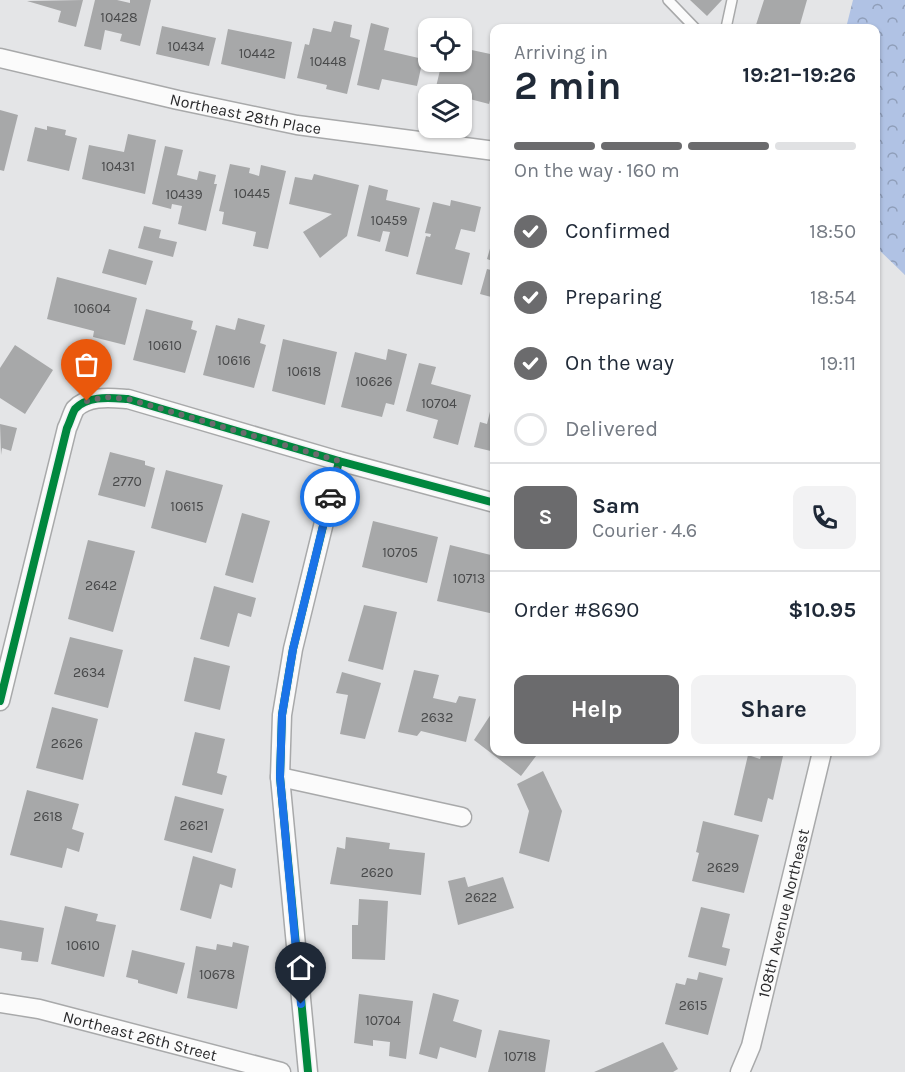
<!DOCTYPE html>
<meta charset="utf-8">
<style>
:root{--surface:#fff;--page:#f2f2f3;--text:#1f2937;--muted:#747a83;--line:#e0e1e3;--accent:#6b6b6d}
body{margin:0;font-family:Karla,sans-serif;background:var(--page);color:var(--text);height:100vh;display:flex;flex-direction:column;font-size:22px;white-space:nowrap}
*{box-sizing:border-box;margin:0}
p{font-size:20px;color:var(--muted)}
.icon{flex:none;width:33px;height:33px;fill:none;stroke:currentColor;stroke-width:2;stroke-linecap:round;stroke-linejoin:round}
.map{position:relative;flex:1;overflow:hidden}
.drawer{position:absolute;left:490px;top:24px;width:390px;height:732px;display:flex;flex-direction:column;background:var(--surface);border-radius:12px;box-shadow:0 2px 4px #0004}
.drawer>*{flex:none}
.fabs{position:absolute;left:418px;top:18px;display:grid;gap:12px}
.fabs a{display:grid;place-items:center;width:54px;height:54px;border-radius:12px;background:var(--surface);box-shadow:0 2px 4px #0004;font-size:30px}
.pin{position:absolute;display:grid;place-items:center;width:51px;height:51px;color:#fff;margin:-62px -26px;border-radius:50% 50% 50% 0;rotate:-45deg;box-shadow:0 0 6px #0007}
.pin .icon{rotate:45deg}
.courier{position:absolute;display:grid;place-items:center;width:60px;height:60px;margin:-30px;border:4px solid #1a73e8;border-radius:50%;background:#fff;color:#222;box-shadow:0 2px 8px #0007}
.overview em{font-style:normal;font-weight:700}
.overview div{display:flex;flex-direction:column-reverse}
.overview{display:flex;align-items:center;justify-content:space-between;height:102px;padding:0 24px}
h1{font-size:39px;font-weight:700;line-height:45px}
.bar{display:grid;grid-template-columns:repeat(4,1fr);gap:9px 6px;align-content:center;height:72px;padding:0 24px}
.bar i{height:8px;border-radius:4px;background:var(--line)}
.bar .active{background:var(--accent)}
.bar p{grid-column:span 4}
.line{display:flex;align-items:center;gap:15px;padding:0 24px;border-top:2px solid var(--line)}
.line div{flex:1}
.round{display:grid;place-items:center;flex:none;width:63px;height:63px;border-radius:12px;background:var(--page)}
ol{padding:0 24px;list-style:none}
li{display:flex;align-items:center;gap:18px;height:66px}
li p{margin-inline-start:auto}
li .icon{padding:6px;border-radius:50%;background:var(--accent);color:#fff;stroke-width:4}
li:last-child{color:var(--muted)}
li i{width:33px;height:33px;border:3px solid var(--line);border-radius:50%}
.primary-button{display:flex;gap:12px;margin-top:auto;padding:12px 24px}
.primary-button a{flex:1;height:69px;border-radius:12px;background:var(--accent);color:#fff;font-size:24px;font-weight:700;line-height:69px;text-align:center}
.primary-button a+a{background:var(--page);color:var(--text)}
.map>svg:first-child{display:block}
</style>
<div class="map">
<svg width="905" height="1072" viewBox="0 0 905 1072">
<defs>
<pattern id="forest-crowns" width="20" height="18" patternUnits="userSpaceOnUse" patternTransform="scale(1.5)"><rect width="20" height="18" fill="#b0c2e4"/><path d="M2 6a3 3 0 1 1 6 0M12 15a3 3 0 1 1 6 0" fill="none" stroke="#8f9eb9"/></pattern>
</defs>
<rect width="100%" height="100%" fill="#e4e5e7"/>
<path fill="url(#forest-crowns)" d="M853 0H905V275L876 247V28H846Z"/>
<path fill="#a7a8a9" d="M83 0 76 27 58 22 61 11 27 1Z
M95 0H117L130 3V0H151L140 46 120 41 122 34 105 30 101 50 84 46Z
M690 0H722L707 16Z
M764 0H807L799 28H755Z
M334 21 352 25 350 37 360 40 347 94 326 89 327 85 297 78 305 44 309 45 313 28 331 32Z
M371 23 389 28 384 50 423 59 417 86 382 79 379 90 357 85Z
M162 26 216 38 209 66 156 54Z
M228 29 292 42 285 79 221 64Z
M462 41 468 43 467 49 495 55V80L489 104 462 97V94H450L435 91 442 62H462Z
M0 110 18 115 4 171 0 170Z
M47 126 66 130 65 135 77 138 69 171 27 161 35 127 47 130Z
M128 134 156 140 145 194 82 179 89 145 124 152Z
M165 146 183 150 177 175 197 180 199 171 216 175 214 184H217L206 231 178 224 182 206 172 204 171 209 152 204Z
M230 164 250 168 249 173 259 176 261 165 286 171 268 249 253 246 256 232 222 224 224 212 219 211Z
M314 174 359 185 347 236 320 258 303 232 332 214 289 204 295 177 312 180Z
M369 185 388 190 386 200 420 208 408 257 385 251 390 232 383 231 380 242 357 236Z
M451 200 481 207 475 232 461 229 455 249 470 253 462 285 416 274 426 236 430 237 431 234 425 233 433 202 450 206Z
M144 226 161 230 159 238 177 242 173 257 138 248Z
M491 245 495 246V262L487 259Z
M109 249 153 261 146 285 102 273Z
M487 269 495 271V298L480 294Z
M57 277 137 298 125 345 93 337 94 331 47 319Z
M146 309 193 321 191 329 197 331 185 373 133 360Z
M238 318 265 325 260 343 266 345 254 388 203 375 216 325 235 330Z
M283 339 337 352 325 405 272 391Z
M15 345 53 370 25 414 0 398V368Z
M388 349 407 354 394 405 386 403 382 417 341 407 355 352 386 360Z
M419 363 436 367 431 384 471 395 458 445 433 438 438 420 406 411Z
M494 395 495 396V452L474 447 480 422 487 424Z
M0 424 17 428 11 451 2 448 1 455Z
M110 452 145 461V465L155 468 145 507 98 495Z
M166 470 223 485 206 543 151 528Z
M242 513 270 521 253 583 225 575Z
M373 521 438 537 427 583 362 567Z
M88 540 135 551 113 632 68 619Z
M450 545 495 556 494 614 437 601Z
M214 586 256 598 251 617 238 613 229 647 200 639Z
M364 605 397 612 383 670 348 661Z
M70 637 123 650 108 708 54 694Z
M194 657 230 666 220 710 184 701Z
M414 670 439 675 433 698 456 703 459 696 476 699 466 742 421 731 417 736 398 732Z
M342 672 381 683 365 739 340 734 348 695 336 693Z
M52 707 98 719 83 780 36 768Z
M495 708V752H539L521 776 474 740Z
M195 732 225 739 217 773 227 776 222 795 182 785Z
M762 752 783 756 773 800 768 798 762 822 734 815 748 755 760 759Z
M543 771 562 811 549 862 519 853 529 811 517 784Z
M27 790 79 804 72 829 84 833 79 852 67 848 62 868 10 855Z
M175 796 224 809 212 853 164 840Z
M703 821 759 835 744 893 692 881 699 853 696 852Z
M346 837 390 843 389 849 425 853 421 895 330 884 337 847 345 849Z
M193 856 236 869 232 888 220 884 211 919 180 910Z
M465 877 468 887 503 877 514 908 458 925 448 881Z
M359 899 388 901 385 960 352 959V925H358Z
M65 906 98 914 96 921 116 925 104 977 51 964Z
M701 907 730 914 722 947 730 949 726 966 688 957Z
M0 920 44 928 38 962 21 960 22 952 0 948Z
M233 942 249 946 237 1009 187 998 196 946 216 950 217 944 232 947Z
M132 950 185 963 177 994 138 983V980L126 977Z
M699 972 723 978 708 1035 665 1024 676 983 685 985 687 978 697 980Z
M433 993 459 1000 453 1021 482 1030 476 1058 440 1047 437 1059 419 1054Z
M359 994 413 1001 406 1059 389 1056 390 1042 373 1040V1046L354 1043Z
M499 1030 550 1040 545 1072H488Z
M663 1042 678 1069 673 1072H594Z"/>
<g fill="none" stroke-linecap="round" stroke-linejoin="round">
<g stroke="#a8a9aa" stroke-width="12">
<path id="service" d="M668 0 695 28
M726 28 732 0"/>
</g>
<g stroke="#a8a9aa" stroke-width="21">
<g id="minor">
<path id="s1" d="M0 58 178 100 297 125 495 151"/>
<path d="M0 701 67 428C70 422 72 414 75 409 88 395 111 398 128 399L339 461 495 503"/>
<path d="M280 777 462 817"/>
<path id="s2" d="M0 1003 39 1009 281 1072"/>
<path d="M308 1072 280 777 282 715 293 649 339 461"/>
<path id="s3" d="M740 1072 751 1046 822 752"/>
</g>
</g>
<use href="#service" stroke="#fbfbfb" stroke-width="9"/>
<use href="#minor" stroke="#fbfbfb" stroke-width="18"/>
<g stroke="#f0f2f5" stroke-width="11">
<path id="cycleway" d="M0 701 67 428C70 422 72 414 75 409 88 395 111 398 128 399L339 461 495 503
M308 1072 280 777 282 715 293 649 339 461"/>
</g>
<use href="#cycleway" stroke="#00873e" stroke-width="8"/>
</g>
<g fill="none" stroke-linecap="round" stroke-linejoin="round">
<path stroke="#6b6b6d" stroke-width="6" stroke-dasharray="0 10.8" d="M87 401 106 397 128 399 339 461 330 497"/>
<path stroke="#1a73e8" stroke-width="8" d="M301 1004 280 777 282 715 293 649 330 497"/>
</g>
<g text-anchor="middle" stroke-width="6" stroke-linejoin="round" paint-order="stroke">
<g font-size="14" fill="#494a4b">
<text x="119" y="22">10428</text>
<text x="186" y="51">10434</text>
<text x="257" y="58">10442</text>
<text x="328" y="66">10448</text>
<text x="118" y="171">10431</text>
<text x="252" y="198">10445</text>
<text x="184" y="199">10439</text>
<text x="389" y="225">10459</text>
<text x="92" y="313">10604</text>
<text x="165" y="350">10610</text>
<text x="234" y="365">10616</text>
<text x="304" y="376">10618</text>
<text x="374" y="386">10626</text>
<text x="439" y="408">10704</text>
<text x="127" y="486">2770</text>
<text x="187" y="511">10615</text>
<text x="400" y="557">10705</text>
<text x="469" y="583">10713</text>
<text x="101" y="590">2642</text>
<text x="89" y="677">2634</text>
<text x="437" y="722">2632</text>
<text x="67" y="748">2626</text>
<text x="48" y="821">2618</text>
<text x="194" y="830">2621</text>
<text x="723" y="872">2629</text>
<text x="377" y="877">2620</text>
<text x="481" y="902">2622</text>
<text x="83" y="950">10610</text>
<text x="217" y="979">10678</text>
<text x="693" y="1010">2615</text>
<text x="383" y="1025">10704</text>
<text x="520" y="1061">10718</text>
</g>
<g font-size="16" fill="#2a2a2c" stroke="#f0f2f5">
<text dy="6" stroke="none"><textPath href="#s1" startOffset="252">Northeast 28th Place</textPath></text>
<text dy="6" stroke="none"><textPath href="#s3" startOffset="165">108th Avenue Northeast</textPath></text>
<text dy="6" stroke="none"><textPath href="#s2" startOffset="144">Northeast 26th Street</textPath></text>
</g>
</g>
</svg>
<div class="fabs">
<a><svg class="icon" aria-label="locate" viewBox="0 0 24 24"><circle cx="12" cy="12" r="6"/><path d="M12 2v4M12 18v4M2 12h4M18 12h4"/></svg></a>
<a><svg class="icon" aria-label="layers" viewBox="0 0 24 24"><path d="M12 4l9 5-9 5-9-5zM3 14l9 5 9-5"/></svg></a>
</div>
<div class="pin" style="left:87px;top:401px;background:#ea580c"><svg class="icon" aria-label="bag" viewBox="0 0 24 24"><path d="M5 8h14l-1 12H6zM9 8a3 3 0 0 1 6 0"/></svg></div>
<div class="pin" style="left:301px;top:1004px;background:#1f2937"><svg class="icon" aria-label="home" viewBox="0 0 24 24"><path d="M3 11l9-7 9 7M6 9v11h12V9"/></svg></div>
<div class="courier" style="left:330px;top:497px"><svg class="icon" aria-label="car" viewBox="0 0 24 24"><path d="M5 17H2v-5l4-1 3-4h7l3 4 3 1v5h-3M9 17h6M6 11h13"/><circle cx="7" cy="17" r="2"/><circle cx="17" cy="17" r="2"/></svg></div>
<section class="drawer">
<div class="overview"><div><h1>2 min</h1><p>Arriving in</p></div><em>19:21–19:26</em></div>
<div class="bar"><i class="active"></i><i class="active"></i><i class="active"></i><i></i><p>On the way · 160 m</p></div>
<ol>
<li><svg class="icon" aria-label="check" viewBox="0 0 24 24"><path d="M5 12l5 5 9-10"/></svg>Confirmed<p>18:50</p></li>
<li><svg class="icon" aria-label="check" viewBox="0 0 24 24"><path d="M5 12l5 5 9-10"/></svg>Preparing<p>18:54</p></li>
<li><svg class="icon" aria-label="check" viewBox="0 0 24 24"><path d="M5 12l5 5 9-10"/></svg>On the way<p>19:11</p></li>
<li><i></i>Delivered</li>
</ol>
<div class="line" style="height:108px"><b class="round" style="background:var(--accent);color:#fff">S</b><div><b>Sam</b><p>Courier · 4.6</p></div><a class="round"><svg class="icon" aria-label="phone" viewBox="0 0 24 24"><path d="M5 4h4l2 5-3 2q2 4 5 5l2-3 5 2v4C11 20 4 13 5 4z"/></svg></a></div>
<div class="line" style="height:78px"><div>Order #8690</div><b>$10.95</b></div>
<div class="primary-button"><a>Help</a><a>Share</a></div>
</section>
</div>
